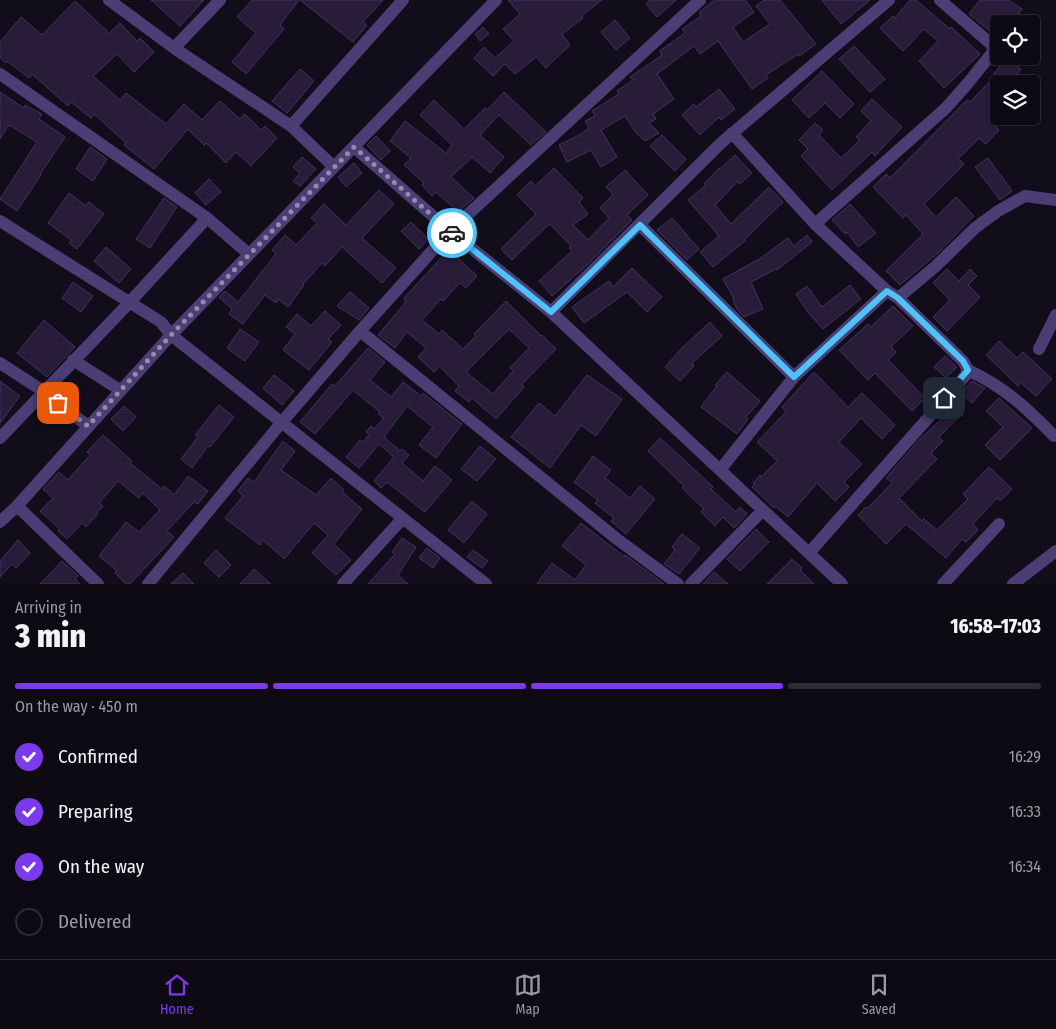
<!DOCTYPE html>
<meta charset="utf-8">
<style>
:root{--surface:#0e0a14;--page:#17131d;--text:#f1f3f6;--muted:#9b9aa0;--line:#2e2b34;--accent:#7c3aed}
body{margin:0;font-family:"Fira Sans Condensed",sans-serif;background:var(--page);color:var(--text);height:100vh;display:flex;flex-direction:column;font-size:19px;white-space:nowrap}
*{box-sizing:border-box;margin:0}
p{font-size:16px;color:var(--muted)}
.icon{flex:none;width:28px;height:28px;fill:none;stroke:currentColor;stroke-width:2;stroke-linecap:round;stroke-linejoin:round}
.map{position:relative;height:584px;overflow:hidden}
.side{display:flex;flex-direction:column;background:var(--surface);flex:1}
.side>*{flex:none}
.fabs{position:absolute;left:990px;top:15px;display:grid;gap:10px}
.fabs a{display:grid;place-items:center;width:50px;height:50px;border-radius:5px;background:var(--surface);box-shadow:0 1px 4px #0004,0 0 0 1px var(--line);font-size:25px}
.pin{position:absolute;display:grid;place-items:center;width:42px;height:42px;color:#fff;margin:-21px;border-radius:10px;box-shadow:0 2px 8px #0006}
.courier{position:absolute;display:grid;place-items:center;width:50px;height:50px;margin:-25px;border:4px solid #4fc3f7;border-radius:50%;background:#fff;color:#222;box-shadow:0 1px 6px #0007}
.head em{font-style:normal;font-weight:800}
.head div{display:flex;flex-direction:column-reverse}
.head{display:flex;align-items:center;justify-content:space-between;height:85px;padding:0 15px}
h1{font-size:32px;font-weight:800;line-height:38px}
.bar{display:grid;grid-template-columns:repeat(4,1fr);gap:8px 5px;align-content:center;height:60px;padding:0 15px}
.bar i{height:6px;border-radius:4px;background:var(--line)}
.bar .selected{background:var(--accent)}
.bar p{grid-column:span 4}
ol{padding:0 15px;list-style:none}
li{display:flex;align-items:center;gap:15px;height:55px}
li p{margin-inline-start:auto}
li .icon{padding:5px;border-radius:50%;background:var(--accent);color:#fff;stroke-width:4}
li:last-child{color:var(--muted)}
li i{width:28px;height:28px;border:2px solid var(--line);border-radius:50%}
.tab-bar{display:flex;justify-content:space-around;align-items:center;height:70px;border-top:1px solid var(--line);background:var(--surface);font-size:14px;color:var(--muted)}
.tab-bar a{display:grid;justify-items:center;gap:2px}
.tab-bar .selected{color:var(--accent)}
.map>svg:first-child{display:block}
</style>
<div class="map">
<svg width="1056" height="584" viewBox="0 0 1056 584">
<rect width="100%" height="100%" fill="#120d1b"/>
<path fill="#281c39" stroke="#453162" fill-rule="evenodd" d="M151 0H204L180 26Z
M252 0H299L280 25 284 29 246 74 232 62 256 33 237 17Z
M300 0H383L363 22 367 25 353 42Z
M508 0H602L581 16 583 18 562 34 570 45 546 68 536 57 515 74 505 64 493 76 474 58 484 47 495 58 514 41 503 29 520 14Z
M650 0H676L657 17 646 4Z
M715 0H745L754 12 733 27 743 42 770 24 756 6 764 0H780L816 44 799 56 798 54 766 75 768 78 752 89 718 41 700 54 694 46 657 74 674 99 653 114 656 119 649 123 659 133 645 141 636 133 625 116 601 130 617 157 601 167 591 150 567 162 559 145 581 134 589 128 585 121 595 116 592 111 619 94 617 91 633 80 630 77 662 55 660 51 685 33 682 29 701 16 699 12Z
M822 0H870L841 24Z
M910 0H916L950 29 951 27 980 54 944 88 919 61 938 41 924 29 903 51 880 28 893 16 895 18Z
M980 0H1008L1022 9 1012 24H999V39L969 14Z
M75 1 109 33 120 23 137 41 140 38 154 52 134 72 117 54 93 76 120 100 126 93 166 124 184 104 202 120 220 101 240 119 245 114 261 130 265 126 277 138 251 166 236 152 226 163 206 143 204 145 188 129 154 169 124 145 126 143 94 114 91 118 71 102 68 106 32 74 29 78 7 61 6 63 0 58V42L21 17 42 35Z
M615 20 630 38 616 50 601 32Z
M483 27 489 34 480 41 475 34Z
M854 46 885 79 870 92 839 59Z
M1006 58 1021 69 1010 84H999V110L989 120 999 130 986 144 979 138 958 159 964 164 924 204 936 217 956 197 974 216 939 252 900 285 886 271 923 234 906 215 903 218 873 187 886 174 890 178 967 100 970 102 991 80 990 79Z
M300 69 314 81 287 113 272 101Z
M822 71 854 104 840 118 825 103 809 118 792 100Z
M719 89 735 109 721 120 719 117 700 135 682 115 694 104 696 107Z
M0 92 24 108 25 105 42 114 39 119 65 137 40 174 41 175 17 211 0 199 37 142 9 125 0 139Z
M504 92 546 132 531 145 499 115 480 135 504 157 490 173 472 157 451 177 474 198 458 212 436 192 432 196 422 185 424 183 404 165 411 158 390 141 405 121 446 153 452 145 420 115 434 100 464 129 485 108 487 110Z
M872 99 902 127 875 156 872 152 832 190 801 156 808 149 799 140 815 123 823 130 819 135 841 158 860 140 856 137 871 121 861 111Z
M662 135 686 159 675 171 650 146Z
M376 136 390 151 381 160 367 145Z
M90 147 107 159 93 181 76 169Z
M735 155 752 173 740 184 738 181 715 205 731 224 769 187 783 202 745 239 746 240 713 267 700 252 719 236 688 200 706 185 704 184 719 168 720 169Z
M302 157 316 169 300 186 293 181 300 173 293 167Z
M988 158 1012 191 1000 200 975 167Z
M354 163 362 173 346 187 338 177Z
M554 168 583 198 579 202 588 214 573 225 588 240 609 218 600 208 613 194 606 187 625 170 648 195 627 215 632 220 587 265 552 296 539 281 572 251 569 248 571 246 550 224 547 226 512 260 501 249 536 214 517 195 531 181 535 186Z
M209 179 221 192 206 205 195 193Z
M379 190 394 204 362 238 396 268 382 283 342 247 325 266 322 263 303 284 304 285 288 307 278 299 276 303 265 295 243 324 229 314 232 309 219 297 225 291 238 302 276 254 272 250 285 235 296 245 317 223 311 218 324 204 346 225Z
M69 193 86 206 89 202 104 214 77 249 69 243 71 240 48 223Z
M164 198 177 207 150 248 136 239Z
M850 204 876 233 858 247 847 232 845 234 832 220Z
M672 218 699 249 687 260 657 230Z
M411 222 428 239 419 249 401 231Z
M807 235 812 242 777 270 776 269 751 282 763 309 744 317 737 309 733 300 734 299 723 279 761 258 788 238 794 246Z
M454 244 462 253 458 258 477 276 466 288 460 283 443 301 441 299 422 320 439 334 442 330 463 349 476 336 474 334 506 301 541 336 542 335 556 349 522 384 524 387 496 419 472 398 469 402 455 391 459 386 439 366 434 372 418 357 426 348 407 332 395 348 378 335 406 302 404 298ZM509 329 529 348 510 368 513 371 493 394 466 372Z
M106 247 131 269 119 283 94 261Z
M632 268 662 297 647 312 627 292 584 323 572 307 609 281 613 287Z
M947 269 959 281 970 269 977 276 968 285 980 297 947 331 933 317 950 300 933 283Z
M73 282 93 296 81 312 62 298Z
M850 285 861 299 823 329 807 311 796 294 807 286 822 307Z
M350 292 369 308 359 320 337 306Z
M893 306 913 326 891 347 896 352 888 360 925 398 912 411 875 373 868 380 839 350 868 324 871 327Z
M325 311 341 325 328 339 332 342 309 370 283 350 295 334 286 327 297 314 311 326Z
M44 320 75 347 47 377 17 353Z
M710 322 722 336 692 363 694 366 680 381 665 367 681 349Z
M240 329 259 342 245 361 227 348Z
M999 341 1017 358 1023 352 1052 379 1036 396 1021 383 1018 386 986 355Z
M368 348 385 362 370 380 391 397 403 382 421 396 423 393 462 424 436 458 419 445 433 427 407 406 384 437 400 451 402 449 409 455 402 463 423 481 435 466 452 480 425 512 387 482 381 488 374 481 394 457 379 444 359 468 346 457 360 440 363 442 369 435 366 432 371 426 374 429 384 418 378 414 380 412 353 390 315 434 300 422 332 384 335 386Z
M945 356 957 367 946 378 934 367Z
M727 372 760 401 746 417 748 419 737 434 701 407 717 386 715 385Z
M814 372 848 407 862 393 895 425 882 439 861 418 839 442 862 464 844 482 849 487 835 501 817 483 788 517 775 506 774 508 752 487 755 484 753 483 760 475 761 477 777 461 757 442 786 412 782 407Z
M274 375 294 391 282 405 263 388Z
M587 375 622 399 596 436 581 425 550 468 511 437 539 403 555 416Z
M0 381 20 396 0 423Z
M972 381 985 388 972 403 961 393Z
M999 398 1032 428 1000 460 985 445 1003 427 986 411Z
M219 405 234 417 210 447 208 446 192 468 181 459 198 437 195 435Z
M124 406 136 417 123 431 111 419Z
M953 408 960 415 939 437 943 441 931 453 937 459 899 498 922 521 924 519 937 530 968 499 963 494 989 467 1012 489 1000 501 997 498 973 524 978 530 966 542 962 539 946 558 906 524 886 544 858 515 866 507 868 508 892 483 886 478 919 440Z
M103 435 132 461 130 463 162 489 164 486 174 495 188 476 208 491 198 504 194 502 167 531 174 537 130 584H126L115 573 117 571 99 556 126 522 139 532 160 510 143 493 139 498 118 481 99 503 103 506 97 513 98 514 86 527 82 523 67 539 58 531 60 529 40 511 53 498 43 489 59 472 68 480 90 455 87 452Z
M660 438 697 472 713 487 711 489 736 512 740 507 747 514 734 528 723 517 715 526 701 512 704 509 682 488 684 486 648 451Z
M283 441 295 451 281 470 316 495 331 478 344 490 342 492 362 509 334 544 351 560 336 575 312 553 328 535 314 523 284 559 263 540 260 545 225 518 243 496 238 491 248 478 254 482Z
M480 446 496 459 477 481 461 469Z
M593 456 611 470 605 478 630 498 640 486 655 499 626 534 611 521 614 518 595 503 598 500 574 482Z
M472 501 487 514 464 543 448 530Z
M581 523 625 557V555L664 584H537L552 563 575 580 586 565 562 546Z
M756 529 769 542 740 571 727 559Z
M682 534 700 548 679 574 664 564 675 550 672 547Z
M402 538 416 547 398 575 408 584H368L395 554 392 552Z
M18 540 30 553 16 568 12 564 0 577V561Z
M427 548 440 558 433 568 419 558Z
M216 550 231 565 219 577 204 563Z
M473 550 488 561 482 568 467 557Z
M792 559 802 568 800 570 814 584H767Z
M62 561 78 576 75 579 80 584H40Z
M254 569 271 584H240Z
M714 572 728 584H703Z
M183 573 194 584H171Z"/>
<g fill="none" stroke-linecap="round" stroke-linejoin="round">
<path stroke="#4b3e74" stroke-width="12" d="M109 0 174 48 291 126 334 167
M174 48 220 0
M0 74 207 218 249 254
M291 126 403 0
M732 133 815 224 946 108 968 83 992 53 993 49 991 44 940 0
M354 147 450 231 551 312 842 584
M0 221 161 322 171 335 486 584
M640 225 794 377
M898 298 936 266 975 228 998 211 1025 196 1056 200
M551 312 721 143 889 0
M360 331 617 539 678 584
M1039 349 1056 315
M73 360 120 390
M0 363 43 391 88 426
M968 370C1004 387 1026 407 1054 436
M0 438 129 303 207 218
M720 470 794 377 887 291
M17 506 98 584
M0 522 17 506 171 335 496 0
M809 553 965 376 968 370 963 361 898 298 887 291 815 224
M148 584 282 422 360 331 450 231 700 0
M343 584 402 519
M691 584 763 510
M943 584 999 524
M1013 584 1056 551"/>
</g>
<g fill="none" stroke-linecap="round" stroke-linejoin="round">
<path stroke="#958aab" stroke-width="5" stroke-dasharray="0 9" d="M58 403 88 426 171 335 354 147 452 233"/>
<path stroke="#4fc3f7" stroke-width="6" d="M452 233 551 312 640 225 794 377 887 291 898 298 963 361 968 370 944 398"/>
</g>
</svg>
<div class="fabs">
<a><svg class="icon" aria-label="locate" viewBox="0 0 24 24"><circle cx="12" cy="12" r="6"/><path d="M12 2v4M12 18v4M2 12h4M18 12h4"/></svg></a>
<a><svg class="icon" aria-label="layers" viewBox="0 0 24 24"><path d="M12 4l9 5-9 5-9-5zM3 14l9 5 9-5"/></svg></a>
</div>
<div class="pin" style="left:58px;top:403px;background:#ea580c"><svg class="icon" aria-label="bag" viewBox="0 0 24 24"><path d="M5 8h14l-1 12H6zM9 8a3 3 0 0 1 6 0"/></svg></div>
<div class="pin" style="left:944px;top:398px;background:#1f2937"><svg class="icon" aria-label="home" viewBox="0 0 24 24"><path d="M3 11l9-7 9 7M6 9v11h12V9"/></svg></div>
<div class="courier" style="left:452px;top:233px"><svg class="icon" aria-label="car" viewBox="0 0 24 24"><path d="M5 17H2v-5l4-1 3-4h7l3 4 3 1v5h-3M9 17h6M6 11h13"/><circle cx="7" cy="17" r="2"/><circle cx="17" cy="17" r="2"/></svg></div>
</div>
<section class="side">
<div class="head"><div><h1>3 min</h1><p>Arriving in</p></div><em>16:58–17:03</em></div>
<div class="bar"><i class="selected"></i><i class="selected"></i><i class="selected"></i><i></i><p>On the way · 450 m</p></div>
<ol>
<li><svg class="icon" aria-label="check" viewBox="0 0 24 24"><path d="M5 12l5 5 9-10"/></svg>Confirmed<p>16:29</p></li>
<li><svg class="icon" aria-label="check" viewBox="0 0 24 24"><path d="M5 12l5 5 9-10"/></svg>Preparing<p>16:33</p></li>
<li><svg class="icon" aria-label="check" viewBox="0 0 24 24"><path d="M5 12l5 5 9-10"/></svg>On the way<p>16:34</p></li>
<li><i></i>Delivered</li>
</ol>
</section>
<nav class="tab-bar">
<a class="selected"><svg class="icon" aria-label="home" viewBox="0 0 24 24"><path d="M3 11l9-7 9 7M6 9v11h12V9"/></svg>Home</a>
<a><svg class="icon" aria-label="map" viewBox="0 0 24 24"><path d="M3 6l6-2 6 2 6-2v14l-6 2-6-2-6 2zM9 4v14M15 6v14"/></svg>Map</a>
<a><svg class="icon" aria-label="saved" viewBox="0 0 24 24"><path d="M7 4h10v16l-5-4-5 4z"/></svg>Saved</a>
</nav>
